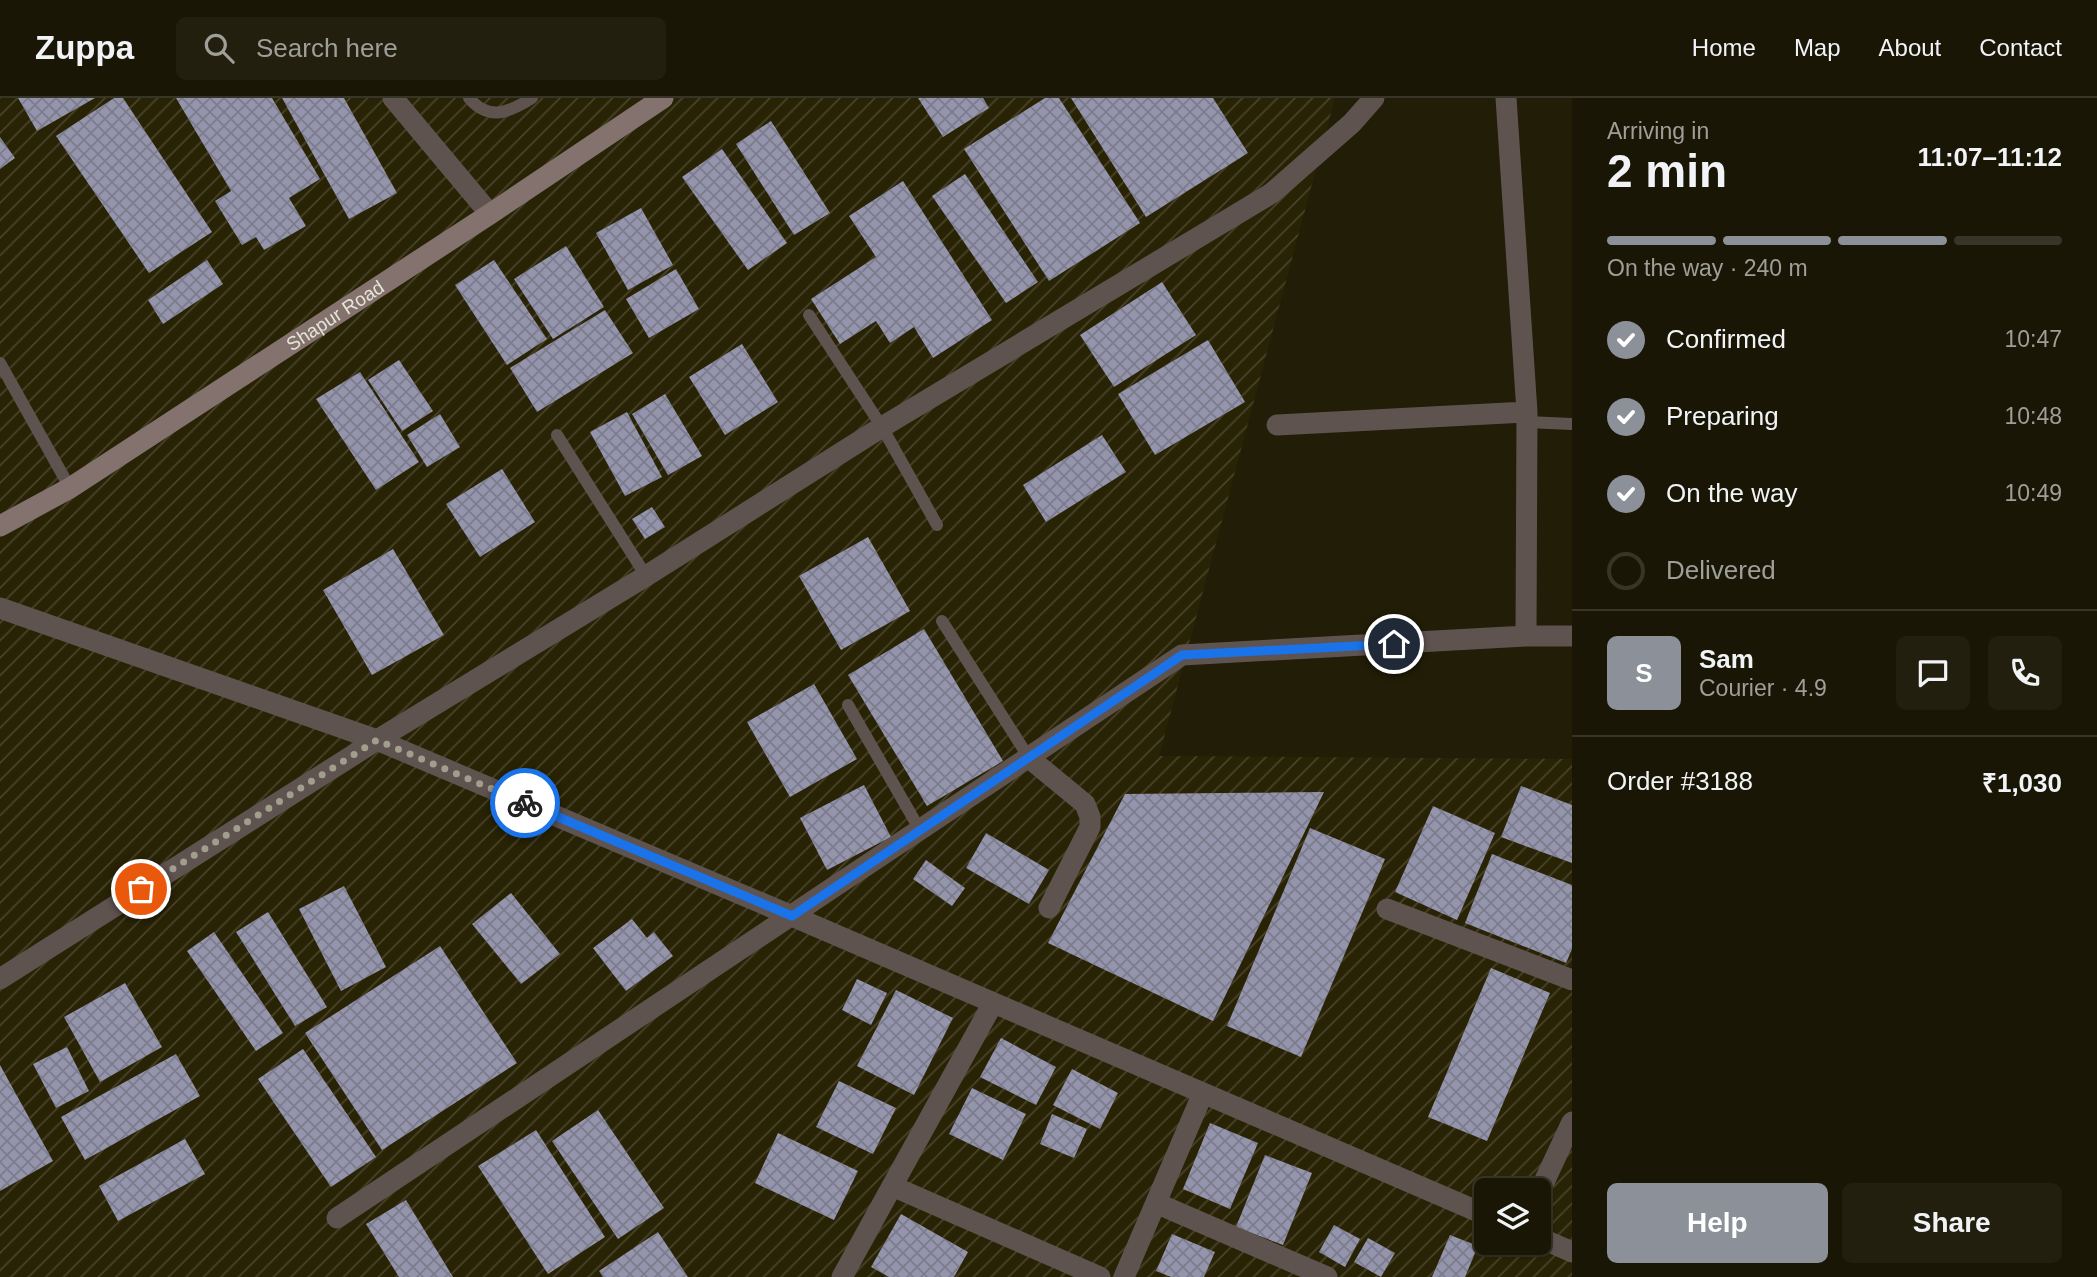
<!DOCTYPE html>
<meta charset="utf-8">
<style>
:root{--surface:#191605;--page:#221f0f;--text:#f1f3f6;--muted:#9f9f9a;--line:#373527;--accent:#8c9099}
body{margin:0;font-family:Helvetica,sans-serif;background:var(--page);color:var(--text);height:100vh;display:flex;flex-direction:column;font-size:26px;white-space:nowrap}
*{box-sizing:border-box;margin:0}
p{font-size:23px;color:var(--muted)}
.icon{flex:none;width:38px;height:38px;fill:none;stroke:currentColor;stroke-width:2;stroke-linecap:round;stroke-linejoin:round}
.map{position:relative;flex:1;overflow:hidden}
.sheet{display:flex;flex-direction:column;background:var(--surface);width:525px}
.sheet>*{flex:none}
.tools{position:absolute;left:1474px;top:1080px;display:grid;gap:14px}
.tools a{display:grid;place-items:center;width:77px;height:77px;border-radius:10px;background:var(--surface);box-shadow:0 2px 5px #0004,0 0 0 2px var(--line);font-size:35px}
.pin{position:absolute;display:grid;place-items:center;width:60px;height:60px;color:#fff;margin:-30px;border:4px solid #fff;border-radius:50%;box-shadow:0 2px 7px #0007}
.courier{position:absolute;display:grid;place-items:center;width:70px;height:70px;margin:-35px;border:5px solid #1a73e8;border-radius:50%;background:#fff;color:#222;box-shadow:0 2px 9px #0007}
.overview em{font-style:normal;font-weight:800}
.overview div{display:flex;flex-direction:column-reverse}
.overview{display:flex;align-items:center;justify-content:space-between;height:119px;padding:0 35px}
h1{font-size:46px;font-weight:800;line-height:52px}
.bar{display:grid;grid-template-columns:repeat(4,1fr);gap:10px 7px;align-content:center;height:84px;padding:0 35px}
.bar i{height:9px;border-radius:5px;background:var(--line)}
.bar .selected{background:var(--accent)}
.bar p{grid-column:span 4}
.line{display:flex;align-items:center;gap:18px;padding:0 35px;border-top:2px solid var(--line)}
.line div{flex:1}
.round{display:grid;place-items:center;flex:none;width:74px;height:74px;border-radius:10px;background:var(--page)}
ol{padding:0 35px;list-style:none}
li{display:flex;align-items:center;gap:21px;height:77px}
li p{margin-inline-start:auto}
li .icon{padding:7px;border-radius:50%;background:var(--accent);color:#fff;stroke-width:4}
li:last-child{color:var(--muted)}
li i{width:38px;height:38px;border:4px solid var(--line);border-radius:50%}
.cta{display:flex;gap:14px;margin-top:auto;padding:14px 35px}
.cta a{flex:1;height:80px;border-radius:10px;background:var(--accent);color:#fff;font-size:28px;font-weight:800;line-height:80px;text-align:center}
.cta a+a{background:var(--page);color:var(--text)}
header{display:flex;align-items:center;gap:42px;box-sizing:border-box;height:98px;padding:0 35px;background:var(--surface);border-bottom:2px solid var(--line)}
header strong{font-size:33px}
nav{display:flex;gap:38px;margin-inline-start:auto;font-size:24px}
.search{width:490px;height:63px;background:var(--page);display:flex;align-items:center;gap:18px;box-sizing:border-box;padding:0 24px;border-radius:10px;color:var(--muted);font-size:26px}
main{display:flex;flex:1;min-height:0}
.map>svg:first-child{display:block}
</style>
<header>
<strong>Zuppa</strong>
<div class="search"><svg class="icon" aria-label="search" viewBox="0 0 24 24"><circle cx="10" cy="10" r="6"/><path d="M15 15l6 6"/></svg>Search here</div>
<nav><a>Home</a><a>Map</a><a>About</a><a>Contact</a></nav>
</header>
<main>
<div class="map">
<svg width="1572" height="1179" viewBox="0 0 1572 1179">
<defs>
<pattern id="industrial-furrows" width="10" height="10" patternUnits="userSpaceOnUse" patternTransform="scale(1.75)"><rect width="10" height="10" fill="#292305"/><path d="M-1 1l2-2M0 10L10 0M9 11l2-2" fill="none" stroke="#484329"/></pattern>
<pattern id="building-cross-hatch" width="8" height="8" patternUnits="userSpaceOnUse" patternTransform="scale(1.75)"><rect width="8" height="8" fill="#9494ac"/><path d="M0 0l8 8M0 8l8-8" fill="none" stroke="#7c7c8c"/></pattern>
</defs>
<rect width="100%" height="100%" fill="#211d07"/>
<path fill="url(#industrial-furrows)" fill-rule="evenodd" d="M0 0H1335L1159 658 1572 661V1179H0ZM1486 1092H1538V1144H1486Z"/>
<path fill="url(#building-cross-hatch)" d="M18 0H95L37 33Z
M114 0H123L212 134 149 175 56 38Z
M176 0H272L320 81 289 100 306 128 264 152 256 139 242 147 215 103 231 93Z
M282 0H344L397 95 349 121Z
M918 0H983L989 10 943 39Z
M1045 0H1059L1140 125 1049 183 964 51Z
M1071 0H1213L1248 55 1146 119Z
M771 23 830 115 794 137 736 46Z
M0 39 15 60 0 71Z
M722 51 787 145 748 172 682 79Z
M965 76 1038 184 1006 205 932 98Z
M903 83 992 222 933 260 914 229 890 245 876 223 840 246 811 201 876 159 849 118Z
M641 110 673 167 628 192 596 135Z
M566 148 604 209 553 241 514 181Z
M207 162 223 186 163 226 148 202Z
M494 162 547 241 507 267 455 187Z
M676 171 699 211 649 240 626 201Z
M1162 184 1196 237 1114 289 1080 237Z
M605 212 633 255 537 314 510 270Z
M1208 242 1245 304 1155 357 1118 296Z
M742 246 778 304 725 337 689 279Z
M399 262 433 313 402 333 368 282Z
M360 274 419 364 376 392 316 301Z
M665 296 702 358 668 377 632 316Z
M627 314 662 379 625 398 590 334Z
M440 316 460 349 427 369 407 337Z
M1102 337 1126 374 1046 424 1023 387Z
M502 371 535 424 480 459 446 406Z
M652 409 665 429 645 441 632 421Z
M868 439 910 513 841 552 799 478Z
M393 451 444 537 372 577 323 492Z
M924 531 1003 663 927 708 848 577Z
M814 586 857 661 790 699 747 624Z
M864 687 891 739 827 772 800 720Z
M1521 688 1572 707V765L1501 739Z
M1324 694 1213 923 1048 845 1125 696Z
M1433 708 1495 735 1457 822 1395 794Z
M1310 730 1385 761 1301 959 1227 928Z
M986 735 1049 772 1029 806 966 770Z
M1492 756 1572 787V851L1566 865 1465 825Z
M926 762 965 790 952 808 913 781Z
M344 788 386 869 341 893 299 811Z
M511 795 560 856 521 886 472 826Z
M268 814 327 909 295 928 236 834Z
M632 821 647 840 654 834 673 858 626 893 593 850Z
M214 834 283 935 256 953 187 853Z
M440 848 517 965 382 1052 305 935Z
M1491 870 1550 895 1487 1043 1428 1019Z
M857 881 887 895 871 927 842 912Z
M125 885 162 949 100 984 64 919Z
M896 892 953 920 914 997 857 968Z
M1001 940 1056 969 1036 1007 980 979Z
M67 949 89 993 56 1010 33 966Z
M303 951 376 1059 331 1089 258 981Z
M176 956 200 998 85 1062 61 1019Z
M0 967 53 1063 0 1093Z
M1072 971 1118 995 1100 1031 1053 1007Z
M839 983 896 1010 873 1056 816 1029Z
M972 990 1026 1016 1003 1062 949 1036Z
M598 1012 664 1110 618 1141 552 1043Z
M1052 1016 1087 1031 1074 1060 1040 1046Z
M1210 1025 1258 1045 1230 1111 1183 1091Z
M536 1032 605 1139 548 1176 478 1068Z
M778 1035 858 1073 834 1122 755 1085Z
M185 1041 205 1076 118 1123 99 1088Z
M1265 1057 1312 1075 1283 1147 1236 1129Z
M406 1102 453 1179H399L366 1126Z
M901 1116 968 1154 954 1179H889L871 1169Z
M1334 1127 1360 1141 1345 1169 1319 1154Z
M658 1134 688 1179H603L599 1173Z
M1172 1136 1215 1154 1204 1179H1171L1156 1173Z
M1450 1137 1478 1148 1465 1179H1432Z
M1368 1140 1395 1155 1381 1179 1354 1164Z"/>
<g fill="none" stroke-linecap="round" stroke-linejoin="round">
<path stroke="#5f5350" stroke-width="12" d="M469 0C489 24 510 14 532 0
M809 217 882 329 937 427
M0 265 70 390
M1527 324 1572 326
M557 337 646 478
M942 523 1029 660
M848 607 920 732"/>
<path stroke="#5f5350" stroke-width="21" d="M393 0 490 116
M1506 0 1527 314 1526 538
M1277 327 1527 314
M0 510 377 642 792 818 1486 1117
M1029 660 1085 706 1090 719V729L1049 810
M1387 811 1572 882
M0 881 377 642 646 478 882 329 1272 95 1352 25 1374 0
M892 1088 1100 1179
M1538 1097 1572 1024
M1156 1105 1327 1179
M337 1120 1182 557 1526 538H1572
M1538 1139 1572 1154
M842 1179 993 905
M1124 1179 1203 995"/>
<path stroke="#84726e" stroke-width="21" id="s1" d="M0 428 70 390 490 116 663 0"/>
</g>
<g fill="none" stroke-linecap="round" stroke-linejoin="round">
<path stroke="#a19e8e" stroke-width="7" stroke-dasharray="0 12.6" d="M141 791 377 642 525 705"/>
<path stroke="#1a73e8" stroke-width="9" d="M525 705 792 818 1182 557 1394 546"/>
</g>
<g text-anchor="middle" stroke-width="7" stroke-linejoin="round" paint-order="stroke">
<g font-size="19" fill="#e6e4d6" stroke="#211d07">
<text dy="7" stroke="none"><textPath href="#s1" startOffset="396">Shapur Road</textPath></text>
</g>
</g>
</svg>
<div class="tools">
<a><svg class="icon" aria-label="layers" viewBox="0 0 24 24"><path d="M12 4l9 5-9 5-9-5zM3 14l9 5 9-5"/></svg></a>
</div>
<div class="pin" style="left:141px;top:791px;background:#ea580c"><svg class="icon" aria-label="bag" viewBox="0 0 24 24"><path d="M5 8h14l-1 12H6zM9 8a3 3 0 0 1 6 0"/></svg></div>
<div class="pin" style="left:1394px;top:546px;background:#1f2937"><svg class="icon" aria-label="home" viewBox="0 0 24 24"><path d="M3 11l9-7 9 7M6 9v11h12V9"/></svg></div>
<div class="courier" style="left:525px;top:705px"><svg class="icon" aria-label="bike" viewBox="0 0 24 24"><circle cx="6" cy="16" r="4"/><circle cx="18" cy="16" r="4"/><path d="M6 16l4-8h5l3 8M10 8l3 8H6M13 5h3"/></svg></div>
</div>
<section class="sheet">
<div class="overview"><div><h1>2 min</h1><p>Arriving in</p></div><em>11:07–11:12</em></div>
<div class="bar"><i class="selected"></i><i class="selected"></i><i class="selected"></i><i></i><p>On the way · 240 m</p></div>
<ol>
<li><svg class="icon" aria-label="check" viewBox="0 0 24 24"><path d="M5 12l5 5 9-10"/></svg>Confirmed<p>10:47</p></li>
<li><svg class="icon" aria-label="check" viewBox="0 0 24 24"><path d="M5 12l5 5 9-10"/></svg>Preparing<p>10:48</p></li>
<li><svg class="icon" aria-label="check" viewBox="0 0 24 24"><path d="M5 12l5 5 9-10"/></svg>On the way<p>10:49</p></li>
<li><i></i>Delivered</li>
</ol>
<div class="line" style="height:126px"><b class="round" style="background:var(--accent);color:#fff">S</b><div><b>Sam</b><p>Courier · 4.9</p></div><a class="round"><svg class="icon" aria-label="chat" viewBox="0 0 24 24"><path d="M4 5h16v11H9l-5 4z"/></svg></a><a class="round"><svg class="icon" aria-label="phone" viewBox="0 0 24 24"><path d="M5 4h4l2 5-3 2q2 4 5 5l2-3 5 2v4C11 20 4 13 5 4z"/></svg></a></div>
<div class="line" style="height:91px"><div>Order #3188</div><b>₹1,030</b></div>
<div class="cta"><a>Help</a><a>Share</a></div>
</section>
</main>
